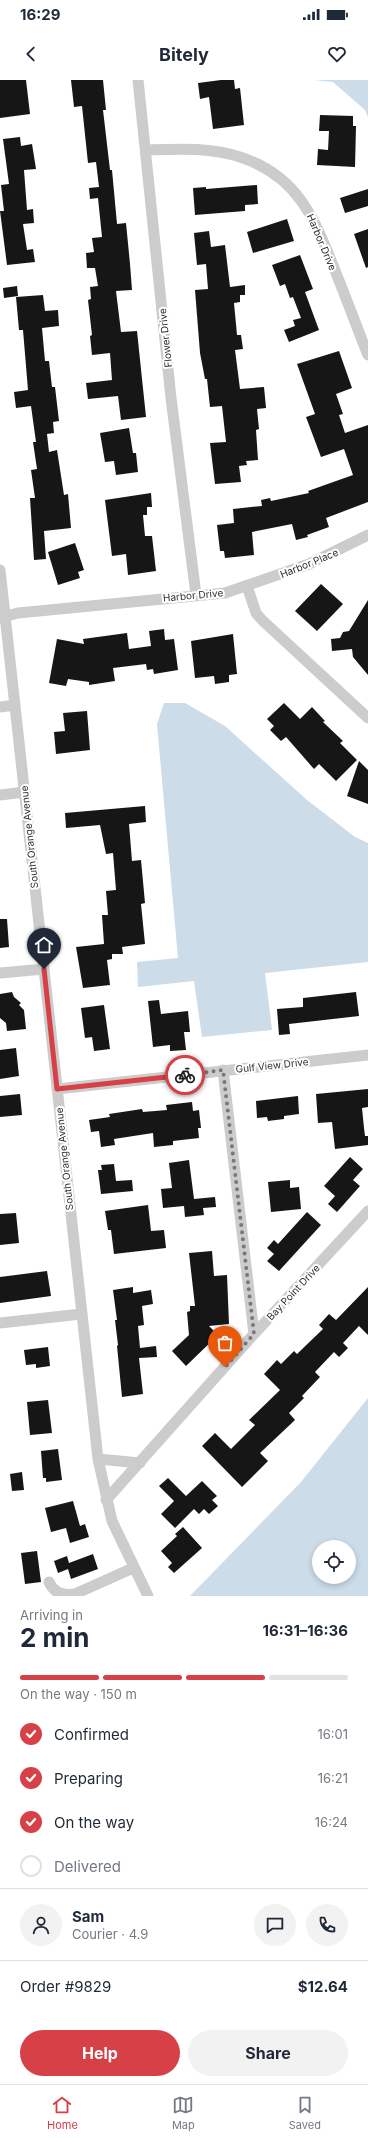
<!DOCTYPE html>
<meta charset="utf-8">
<style>
:root{--surface:#fff;--page:#f2f2f3;--text:#1f2937;--muted:#747a83;--line:#e0e1e3;--accent:#d64046}
body{margin:0;font-family:Inter,sans-serif;background:var(--page);color:var(--text);height:100vh;display:flex;flex-direction:column;font-size:15px;white-space:nowrap}
*{box-sizing:border-box;margin:0}
p{font-size:13px;color:var(--muted)}
.icon{flex:none;width:22px;height:22px;fill:none;stroke:currentColor;stroke-width:2;stroke-linecap:round;stroke-linejoin:round}
.map{position:relative;height:1516px;overflow:hidden}
.side{display:flex;flex-direction:column;background:var(--surface);flex:1}
.side>*{flex:none}
.fabs{position:absolute;left:312px;top:1460px;display:grid;gap:8px}
.fabs a{display:grid;place-items:center;width:44px;height:44px;border-radius:50%;background:var(--surface);box-shadow:0 2px 6px #0003;font-size:20px}
.pin{position:absolute;display:grid;place-items:center;width:34px;height:34px;color:#fff;margin:-41px -17px;border-radius:50% 50% 50% 0;rotate:-45deg;box-shadow:0 0 4px #0007}
.pin .icon{rotate:45deg}
.courier{position:absolute;display:grid;place-items:center;width:40px;height:40px;margin:-20px;border:3px solid #d64046;border-radius:50%;background:#fff;color:#222;box-shadow:0 1px 5px #0007}
.head em{font-style:normal;font-weight:700}
.head div{display:flex;flex-direction:column-reverse}
.head{display:flex;align-items:center;justify-content:space-between;height:68px;padding:0 20px}
h1{font-size:26px;font-weight:700;line-height:30px}
.bar{display:grid;grid-template-columns:repeat(4,1fr);gap:6px 4px;align-content:center;height:48px;padding:0 20px}
.bar i{height:5px;border-radius:3px;background:var(--line)}
.bar .active{background:var(--accent)}
.bar p{grid-column:span 4}
.line{display:flex;align-items:center;gap:10px;padding:0 20px;border-top:1px solid var(--line)}
.line div{flex:1}
.round{display:grid;place-items:center;flex:none;width:42px;height:42px;border-radius:21px;background:var(--page)}
ol{padding:0 20px;list-style:none}
li{display:flex;align-items:center;gap:12px;height:44px}
li p{margin-inline-start:auto}
li .icon{padding:4px;border-radius:50%;background:var(--accent);color:#fff;stroke-width:4}
li:last-child{color:var(--muted)}
li i{width:22px;height:22px;border:2px solid var(--line);border-radius:50%}
.cta{display:flex;gap:8px;margin-top:auto;padding:8px 20px}
.cta a{flex:1;height:46px;border-radius:24px;background:var(--accent);color:#fff;font-size:16px;font-weight:700;line-height:46px;text-align:center}
.cta a+a{background:var(--page);color:var(--text)}
.status{display:flex;justify-content:space-between;align-items:center;height:28px;padding:0 20px;background:var(--surface);direction:ltr}
.status svg{height:11px;fill:currentColor}
header{display:flex;justify-content:space-between;align-items:center;height:52px;padding:0 20px;background:var(--surface);font-size:18px;font-weight:700}
.tabs{display:flex;justify-content:space-around;align-items:center;height:56px;border-top:1px solid var(--line);background:var(--surface);font-size:11px;color:var(--muted)}
.tabs a{display:grid;justify-items:center;gap:2px}
.tabs .active{color:var(--accent)}
.map>svg:first-child{display:block}
</style>
<div class="status"><b>16:29</b><svg viewBox="0 0 49 12"><path d="M0 12V9h3v3zM5 12V6h3v6zM10 12V3h3v9zM15 12V0h3v12zM26 1h20v11H26zM47 4h2v5h-2z"/></svg></div>
<header><svg class="icon" aria-label="back" viewBox="0 0 24 24"><path d="M15 5l-7 7 7 7"/></svg>Bitely<svg class="icon" aria-label="heart" viewBox="0 0 24 24"><path d="M12 20l-8-8c-3-5 5-10 8-4 3-6 11-1 8 4z"/></svg></header>
<div class="map">
<svg width="368" height="1516" viewBox="0 0 368 1516">
<rect width="100%" height="100%" fill="#fff"/>
<path fill="#ccdce9" fill-rule="evenodd" d="M314 0H368V37L365 30 333 2Z
M164 623H185L225 646 307 720 355 757 368 763V882L265 893 272 950 202 957 194 901 138 907 137 882 178 878 157 644Z
M368 1318V1516H190L301 1402ZM319 1467H349V1497H319Z"/>
<path fill="#161616" d="M0 0H26L30 34 0 38Z
M71 0H103L106 30H103L110 90H112L117 144 126 143 130 184 132 210 116 211 121 252 137 251 146 337 121 340 118 316 88 319 86 303 112 300 110 273 92 275 90 256 92 255 88 220 91 219 90 207 98 206 95 188H87L86 173 94 172 92 158 102 157 98 118 90 119 89 108 99 107 96 82 88 83 82 26 74 27Z
M221 0H234L235 9 240 8 244 45 213 49 209 17 200 19 198 3Z
M320 35 353 36V46H356L355 87 317 85 318 69 328 70 329 51H319Z
M20 57 21 66 32 64 36 89 24 90 27 130 33 129 34 143 23 144 27 170 33 169 35 182 7 185 0 131H4L1 105 9 104 3 59Z
M257 105 258 124 245 125V131L195 135 193 108 206 107V109Z
M368 109V126L345 133 340 118Z
M287 139 294 161 253 173 247 152Z
M368 149V187L366 188 354 154Z
M209 151 211 167 225 165 230 207 245 205V215H240V222L234 223 237 255H241L243 269 235 270 240 309 264 307 266 328 257 329 259 349 256 350 258 380 246 381 247 385 239 386 241 402 215 404 210 363 226 362 222 326 210 327 207 299H205L200 273 195 210 208 209 206 184 197 185 194 153Z
M300 175 313 209 305 212 319 250 289 262 284 250 295 246 293 240 301 238 293 217 290 218 285 204 280 206 272 185Z
M17 206 18 216 4 218 3 208Z
M43 215 45 231 58 230 59 246 42 248 45 281H49L52 307H55L59 341 53 342 54 353 47 354 49 372 57 370 64 415 68 414 71 448 44 451 46 479 34 480 30 418H35L31 390 37 389 33 362H36L31 326 16 328 14 312 28 310 23 250H19L16 217Z
M339 271 352 308 336 314 343 334 339 335 345 353 368 345V422L326 438 329 447 307 455 308 457 296 460 292 444 252 452 254 475 225 478 224 471H220L217 445 234 443 233 429 262 426 261 420 270 418 271 421 309 413 308 411 353 395 344 369 321 377 306 337 315 334 297 284Z
M129 348 133 373H136L138 392 116 395 114 381 105 382 100 353Z
M151 413 152 427H147V435H143L145 456H152L156 491 128 495 126 474 112 476 105 420Z
M75 463 84 490 78 492 80 498 58 505 48 472Z
M321 504 343 524 317 551 295 531Z
M368 520V595L353 577 352 569 332 571 331 559 340 558 343 552 349 551Z
M164 549 165 560 174 559 178 590 154 594 153 589 147 590 146 584 113 588 115 601 89 605V602L68 599 66 606 49 603 57 559 84 564 83 559 127 553 129 569 151 566 149 551Z
M233 554 237 594 229 595V602L215 604 214 596 195 598 191 561Z
M284 623 300 639 312 627 325 641 323 642 343 661 340 663 357 680 336 701 319 684 314 689 286 657 281 661 270 650 274 646 267 639Z
M87 631 90 670 56 674 54 652 65 651 63 633Z
M359 681 368 690V724L347 716Z
M145 726 146 742 129 744 132 781 141 780 145 823 141 824 145 864 122 867 123 874H112V879L107 880 110 905 83 908 76 867 104 864 102 835H108L106 811 116 810 113 773 106 774 100 745 66 748 65 733Z
M0 839H7L9 867 0 868Z
M12 912 14 917 21 923 19 925 24 930 26 949 7 951 6 943 0 938V914Z
M356 912 359 936 289 944 290 954 279 955 277 929 303 927V918Z
M159 920 161 934 188 931 190 952H184L186 970 170 971V965L153 967 148 921Z
M104 925 110 969 94 971 92 957 85 958 81 928Z
M16 968 19 996 0 999V970Z
M368 1009V1027L362 1028 364 1048 365 1056H368V1065L335 1069 332 1042 318 1043 316 1014Z
M20 1014 22 1035 0 1037V1016Z
M298 1016 299 1034 284 1036V1039L268 1041 267 1037 257 1038 256 1021Z
M192 1022 193 1031 199 1030 201 1048H198L199 1058 173 1061V1065L154 1067 153 1053 114 1059 115 1065 101 1067 99 1051 91 1052 89 1040 110 1037 109 1034 142 1029 143 1032 167 1030 166 1025Z
M350 1077 363 1089 353 1100 360 1106 337 1132 328 1124 335 1116 324 1106Z
M189 1080 194 1119 215 1117 216 1127 203 1128 204 1135 185 1137 184 1126 163 1128 161 1109 172 1108 169 1083Z
M114 1084 116 1101 132 1100 133 1111 101 1114 98 1090H102L101 1085Z
M290 1100V1108L299 1107 301 1129 271 1132 268 1102Z
M148 1125 151 1151 164 1150 166 1168 114 1174 111 1150H108L105 1131Z
M307 1132 321 1145 279 1191 267 1181 274 1174 267 1168 274 1160 278 1164Z
M16 1133 19 1163 0 1165V1134Z
M212 1171 214 1196 227 1195 229 1244 209 1246 218 1255 186 1286 172 1271 189 1255 187 1232 190 1231V1226H195L189 1173Z
M47 1191 51 1216 0 1223V1197Z
M133 1207V1213L151 1210 153 1224 142 1226 144 1245 138 1246 140 1268 156 1266 157 1277 139 1278 143 1314 122 1317 117 1266 118 1265 115 1240H117L113 1210Z
M368 1207V1255L359 1246 343 1263 348 1268 339 1277 334 1272 315 1292 320 1297 302 1316 304 1318 289 1333 295 1340 260 1373 268 1381 242 1407 202 1366 215 1353 231 1369 255 1345 249 1340 280 1310 264 1294 277 1280 281 1284 294 1271 297 1274 323 1249 319 1245 329 1234 336 1240Z
M48 1267 50 1286 36 1288V1284L26 1285 24 1270Z
M48 1320 52 1353 30 1355 27 1322Z
M58 1369 62 1400 46 1402V1398H43L41 1371Z
M22 1392 24 1410 12 1411 10 1394Z
M168 1398 186 1416 202 1401 217 1416 212 1420 218 1426 209 1434 204 1429 199 1434 194 1429 175 1448 161 1434 174 1421 159 1406Z
M73 1421 80 1446 85 1444 89 1457 70 1463 66 1448 51 1452 45 1428Z
M183 1447 202 1468 174 1493 168 1487 172 1483 161 1471 177 1456 175 1454Z
M37 1471 41 1502 25 1504 21 1473Z
M93 1474 98 1489 71 1499 68 1489 58 1493 54 1481 67 1476 69 1483Z"/>
<g fill="none" stroke-linecap="round" stroke-linejoin="round">
<path stroke="#ccc" stroke-width="11" d="M138 0 171 318 196 515
M146 70C177 69 209 67 240 77 299 96 315 140 336 193 347 220 357 248 368 275
M0 490 98 1379 112 1441 148 1516
M247 506 256 533 262 540 368 638
M0 538 18 533 225 513 309 484 368 455
M0 627 15 625
M0 715 25 712
M0 893 44 889
M223 990 254 1254
M57 1009 368 975
M0 1243 81 1234
M98 1379 140 1383
M106 1420 254 1254 368 1131
M49 1502C54 1513 63 1516 75 1514L133 1488"/>
</g>
<g fill="none" stroke-linecap="round" stroke-linejoin="round">
<path stroke="#787878" stroke-width="4" stroke-dasharray="0 7.2" d="M185 995 223 990 254 1254 225 1287"/>
<path stroke="#d64046" stroke-width="5" d="M44 889 57 1009 185 995"/>
</g>
<g text-anchor="middle" stroke-width="4" stroke-linejoin="round" paint-order="stroke">
<g font-size="10" fill="#2f2f2f" stroke="#fff">
<text transform="translate(322 162) rotate(67)" y="4">Harbor Drive</text>
<text transform="translate(165 258) rotate(-96)" y="4">Flower Drive</text>
<text transform="translate(309 483) rotate(-22)" y="4">Harbor Place</text>
<text transform="translate(193 515) rotate(-5)" y="4">Harbor Drive</text>
<text transform="translate(29 757) rotate(-96)" y="4">South Orange Avenue</text>
<text transform="translate(272 985) rotate(-6)" y="4">Gulf View Drive</text>
<text transform="translate(64 1079) rotate(-96)" y="4">South Orange Avenue</text>
<text transform="translate(293 1212) rotate(-47)" y="4">Bay Point Drive</text>
</g>
</g>
</svg>
<div class="fabs">
<a><svg class="icon" aria-label="locate" viewBox="0 0 24 24"><circle cx="12" cy="12" r="6"/><path d="M12 2v4M12 18v4M2 12h4M18 12h4"/></svg></a>
</div>
<div class="pin" style="left:225px;top:1287px;background:#ea580c"><svg class="icon" aria-label="bag" viewBox="0 0 24 24"><path d="M5 8h14l-1 12H6zM9 8a3 3 0 0 1 6 0"/></svg></div>
<div class="pin" style="left:44px;top:889px;background:#1f2937"><svg class="icon" aria-label="home" viewBox="0 0 24 24"><path d="M3 11l9-7 9 7M6 9v11h12V9"/></svg></div>
<div class="courier" style="left:185px;top:995px"><svg class="icon" aria-label="bike" viewBox="0 0 24 24"><circle cx="6" cy="16" r="4"/><circle cx="18" cy="16" r="4"/><path d="M6 16l4-8h5l3 8M10 8l3 8H6M13 5h3"/></svg></div>
</div>
<section class="side">
<div class="head"><div><h1>2 min</h1><p>Arriving in</p></div><em>16:31–16:36</em></div>
<div class="bar"><i class="active"></i><i class="active"></i><i class="active"></i><i></i><p>On the way · 150 m</p></div>
<ol>
<li><svg class="icon" aria-label="check" viewBox="0 0 24 24"><path d="M5 12l5 5 9-10"/></svg>Confirmed<p>16:01</p></li>
<li><svg class="icon" aria-label="check" viewBox="0 0 24 24"><path d="M5 12l5 5 9-10"/></svg>Preparing<p>16:21</p></li>
<li><svg class="icon" aria-label="check" viewBox="0 0 24 24"><path d="M5 12l5 5 9-10"/></svg>On the way<p>16:24</p></li>
<li><i></i>Delivered</li>
</ol>
<div class="line" style="height:72px"><a class="round"><svg class="icon" aria-label="person" viewBox="0 0 24 24"><circle cx="12" cy="8" r="4"/><path d="M4 21q1-7 8-7t8 7"/></svg></a><div><b>Sam</b><p>Courier · 4.9</p></div><a class="round"><svg class="icon" aria-label="chat" viewBox="0 0 24 24"><path d="M4 5h16v11H9l-5 4z"/></svg></a><a class="round"><svg class="icon" aria-label="phone" viewBox="0 0 24 24"><path d="M5 4h4l2 5-3 2q2 4 5 5l2-3 5 2v4C11 20 4 13 5 4z"/></svg></a></div>
<div class="line" style="height:52px"><div>Order #9829</div><b>$12.64</b></div>
<div class="cta"><a>Help</a><a>Share</a></div>
</section>
<nav class="tabs">
<a class="active"><svg class="icon" aria-label="home" viewBox="0 0 24 24"><path d="M3 11l9-7 9 7M6 9v11h12V9"/></svg>Home</a>
<a><svg class="icon" aria-label="map" viewBox="0 0 24 24"><path d="M3 6l6-2 6 2 6-2v14l-6 2-6-2-6 2zM9 4v14M15 6v14"/></svg>Map</a>
<a><svg class="icon" aria-label="saved" viewBox="0 0 24 24"><path d="M7 4h10v16l-5-4-5 4z"/></svg>Saved</a>
</nav>
